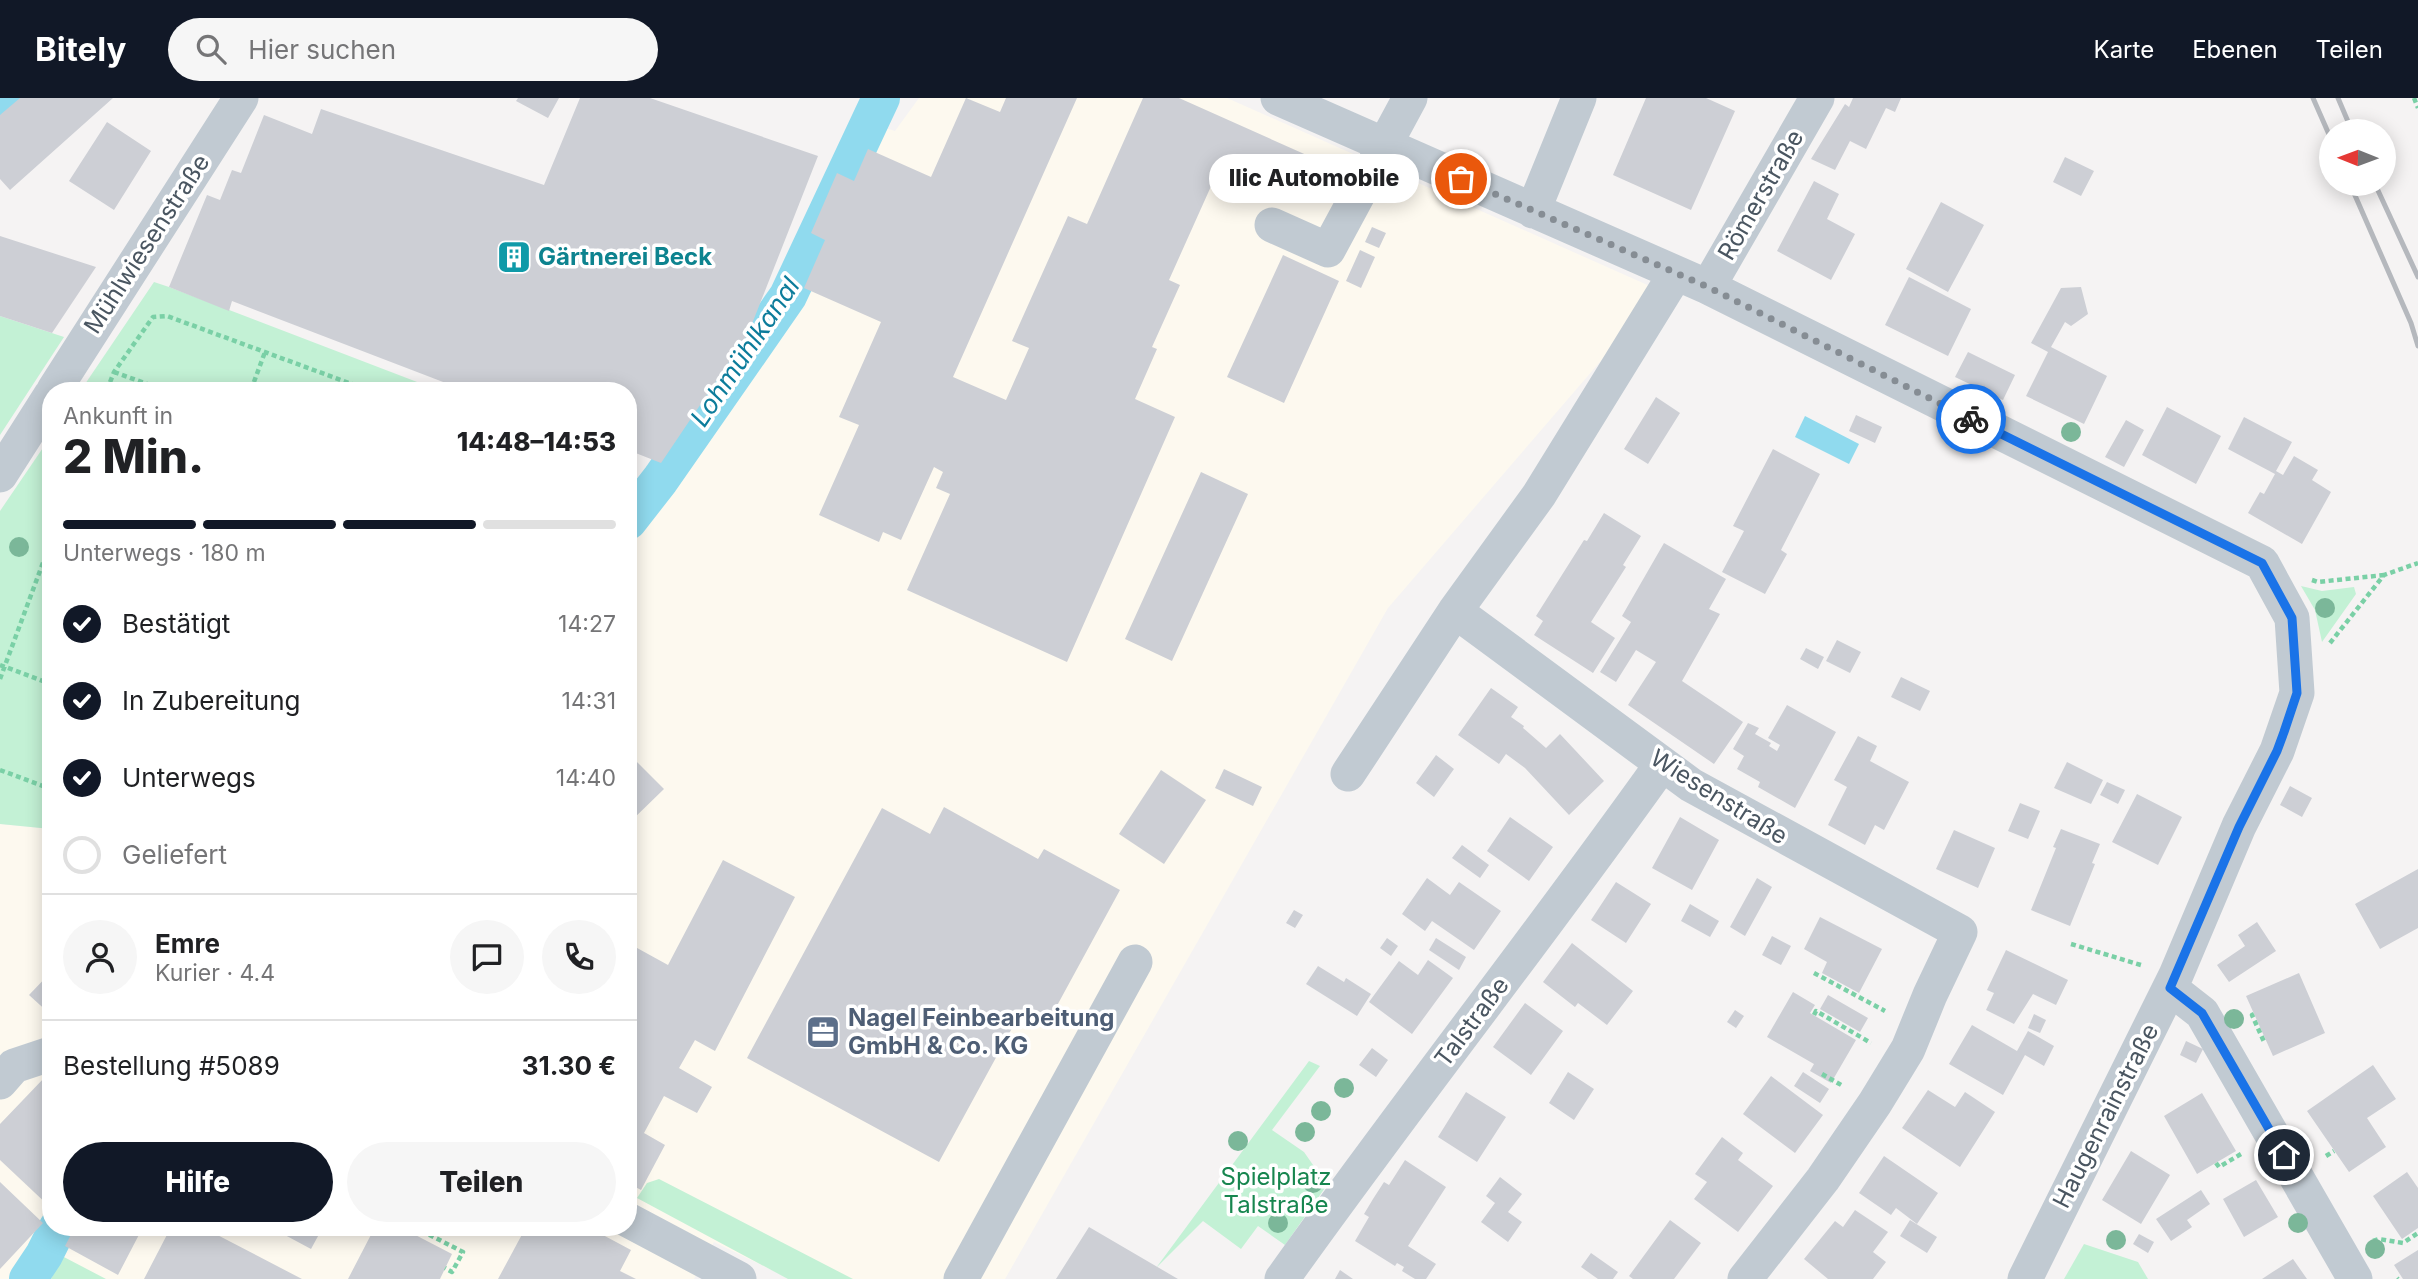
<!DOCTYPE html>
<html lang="de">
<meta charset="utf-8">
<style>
:root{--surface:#fff;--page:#f6f6f6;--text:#202124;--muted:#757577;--line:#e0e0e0;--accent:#111827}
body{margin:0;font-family:Inter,sans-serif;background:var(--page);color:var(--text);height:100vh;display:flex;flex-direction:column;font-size:26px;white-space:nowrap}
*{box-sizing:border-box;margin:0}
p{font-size:23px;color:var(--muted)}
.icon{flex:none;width:38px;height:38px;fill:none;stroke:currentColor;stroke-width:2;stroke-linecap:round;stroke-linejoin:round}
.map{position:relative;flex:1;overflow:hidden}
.side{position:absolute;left:42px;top:284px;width:595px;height:854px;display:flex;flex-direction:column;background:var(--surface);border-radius:28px;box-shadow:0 4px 18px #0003}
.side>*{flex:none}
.needle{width:46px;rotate:271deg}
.buttons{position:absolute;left:2319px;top:21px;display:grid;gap:14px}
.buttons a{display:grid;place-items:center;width:77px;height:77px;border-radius:50%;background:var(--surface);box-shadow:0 4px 18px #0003;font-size:35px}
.pin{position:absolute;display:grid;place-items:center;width:60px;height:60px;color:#fff;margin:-30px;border:4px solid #fff;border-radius:50%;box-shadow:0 2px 7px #0007}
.courier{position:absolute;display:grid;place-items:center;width:70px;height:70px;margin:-35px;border:5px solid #1a73e8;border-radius:50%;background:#fff;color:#222;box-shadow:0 2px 9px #0007}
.bubble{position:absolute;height:49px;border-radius:24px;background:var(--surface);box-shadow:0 4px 18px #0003;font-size:23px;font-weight:800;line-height:49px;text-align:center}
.headline em{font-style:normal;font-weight:800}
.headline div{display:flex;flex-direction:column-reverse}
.headline{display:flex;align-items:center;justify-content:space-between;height:119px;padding:0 21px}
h1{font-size:46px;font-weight:800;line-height:52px}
.bar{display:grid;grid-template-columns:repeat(4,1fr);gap:10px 7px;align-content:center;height:84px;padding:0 21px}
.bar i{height:9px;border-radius:5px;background:var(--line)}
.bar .on{background:var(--accent)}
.bar p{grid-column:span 4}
.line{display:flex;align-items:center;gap:18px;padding:0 21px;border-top:2px solid var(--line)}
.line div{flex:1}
.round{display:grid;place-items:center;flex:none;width:74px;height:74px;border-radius:37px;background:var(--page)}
ol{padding:0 21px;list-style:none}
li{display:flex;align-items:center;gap:21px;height:77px}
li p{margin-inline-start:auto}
li .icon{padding:7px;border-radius:50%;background:var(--accent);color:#fff;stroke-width:4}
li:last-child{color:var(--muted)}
li i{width:38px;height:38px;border:4px solid var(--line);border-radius:50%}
.action{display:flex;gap:14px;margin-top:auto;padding:14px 21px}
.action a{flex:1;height:80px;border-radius:42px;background:var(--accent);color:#fff;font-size:28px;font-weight:800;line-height:80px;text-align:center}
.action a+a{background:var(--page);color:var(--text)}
header{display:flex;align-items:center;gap:42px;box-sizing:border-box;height:98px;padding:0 35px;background:var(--accent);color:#fff}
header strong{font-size:33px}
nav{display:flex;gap:38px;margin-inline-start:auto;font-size:24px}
.search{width:490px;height:63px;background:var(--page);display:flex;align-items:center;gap:18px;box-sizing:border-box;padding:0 24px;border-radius:38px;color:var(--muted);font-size:26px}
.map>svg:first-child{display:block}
</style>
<header>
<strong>Bitely</strong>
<div class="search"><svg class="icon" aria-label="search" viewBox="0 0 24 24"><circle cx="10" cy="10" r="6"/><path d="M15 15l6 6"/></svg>Hier suchen</div>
<nav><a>Karte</a><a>Ebenen</a><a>Teilen</a></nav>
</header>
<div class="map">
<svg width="2418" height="1181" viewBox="0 0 2418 1181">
<rect width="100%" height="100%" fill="#f5f3f3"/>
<path fill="#fdf9ef" d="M919 0H1227L1661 193 1388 510 1005 1181H790L714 1144 694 1181H0V726L51 731V1129H628V442L785 219 816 148 799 140 843 48 862 56 876 27 895 33Z"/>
<path fill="#c3f1d5" d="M154 184 169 189 438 292H81Z
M0 218 64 239 0 337Z
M51 338V731L0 726V413Z
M2301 488 2322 493 2354 489 2356 496 2322 544 2315 512Z
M1309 963 1320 968 1272 1032 1304 1054 1327 1087 1285 1147 1258 1128 1241 1151 1203 1123 1156 1170Z
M659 1081 853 1181H788L637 1100 647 1085Z
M2084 1146 2138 1164 2148 1181H2064Z
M62 1158 106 1181H51Z"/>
<path fill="#90daee" d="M1805 318 1859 346 1849 366 1795 339Z"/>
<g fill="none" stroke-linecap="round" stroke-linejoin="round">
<path stroke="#90daee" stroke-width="38" d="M628 423 660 382 788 198 881 0
M28 1181 44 1157 58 1129"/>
<path stroke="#90daee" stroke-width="66" d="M0 15 17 0"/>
</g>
<path fill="#cdcfd5" d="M20 0H113L10 92 0 81V17Z
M518 0H559L548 20 516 3Z
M580 0H650L818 58 748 236 661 365 628 352V292H464L232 203 229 213 169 189 207 97 220 102 232 72 241 75 264 17 312 36 321 11 544 87Z
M966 0 1000 14 1006 0H1077L953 279 1006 302 1029 250 1012 243 1068 118 1087 126 1143 0H1179L1320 63 1303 102 1221 66 1169 182 1180 187 1152 249 1157 251 1135 301 1175 319 1067 564 907 492 950 396 936 390 943 374 934 369 901 442 883 434 879 444 819 417 859 327 839 319 881 224 804 190 825 142 811 135 837 75 854 83 868 51 931 79Z
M1646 0H1706L1735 13 1691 112 1613 77Z
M1853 0H1901L1895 14 1886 10 1866 51 1850 43 1835 72 1811 61 1845 6 1849 9Z
M107 24 151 53 114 112 69 83Z
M2065 59 2094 73 2081 98 2053 84Z
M1814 83 1839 96 1827 121 1855 136 1831 182 1777 153Z
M1941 104 1984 127 1948 194 1906 171Z
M1372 129 1386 135 1379 150 1365 144Z
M0 138 96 169 52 235 0 218Z
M1360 152 1375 159 1361 190 1346 183Z
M1283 157 1339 183 1284 305 1227 279Z
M1909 179 1971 211 1948 258 1885 227Z
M2081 189 2088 216 2071 228 2065 224 2051 249 2107 278 2084 326 2026 298 2048 254 2031 245 2061 190Z
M1968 254 2015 277 2003 302 1955 279Z
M1656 299 1680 315 1648 366 1624 351Z
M2167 309 2221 338 2196 386 2142 357Z
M1856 317 1882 329 1875 345 1849 333Z
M2244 319 2292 344 2276 373 2283 377 2294 358 2318 372 2312 382 2331 394 2302 446 2248 415 2260 394 2264 396 2275 376 2228 351Z
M2126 322 2144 332 2124 369 2105 359Z
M1773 351 1820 376 1781 452 1787 456 1765 496 1722 474 1744 433 1733 428Z
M1201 374 1248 396 1172 563 1125 541Z
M1604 415 1641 438 1623 467 1626 469 1591 524 1615 540 1593 575 1534 537 1543 523 1536 518 1584 442 1587 443Z
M1664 445 1726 481 1709 511 1720 516 1682 583 1743 624 1714 666 1628 607 1656 564 1636 552 1616 584 1600 574 1631 524 1622 518Z
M1837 542 1861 554 1850 575 1826 563Z
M1806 550 1824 559 1818 571 1800 561Z
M1901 579 1930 593 1920 613 1891 599Z
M1491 590 1518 609 1511 619 1524 628 1523 630 1546 650 1560 636 1604 683 1569 717 1525 670 1506 656 1499 666 1458 637Z
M1787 607 1836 634 1795 710 1758 689 1760 684 1737 671 1744 658 1733 651 1748 625 1759 630 1755 636 1771 645 1769 648 1777 653 1780 647 1768 640Z
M1858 638 1877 648 1870 663 1909 684 1884 732 1875 727 1865 747 1828 727 1847 689 1834 682Z
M628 655 664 691 628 726Z
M1436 657 1454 671 1434 699 1416 685Z
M2067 664 2103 682 2091 706 2054 690Z
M1224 671 1262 689 1253 708 1215 690Z
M1161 672 1206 702 1164 766 1119 736Z
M2107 684 2125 692 2118 706 2100 697Z
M2290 688 2312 700 2302 719 2280 707Z
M2137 696 2182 719 2158 767 2112 744Z
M2020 705 2040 713 2028 741 2008 733Z
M944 709 1038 761 1044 751 1120 792 1047 926 1022 912 939 1064 747 960 882 710 930 736Z
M1510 719 1553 749 1529 783 1487 753Z
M1680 719 1719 742 1692 792 1652 770Z
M2061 731 2100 746 2092 765 2095 766 2070 828 2031 812 2056 750 2053 749Z
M1954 732 1995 750 1978 790 1936 771Z
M1462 747 1489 767 1480 780 1452 760Z
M723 762 795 799 715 953 695 942 679 970 712 989 697 1015 664 998 644 1035 665 1047 641 1092 628 1085V845L668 867Z
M2418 771V830L2380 851 2355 806Z
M1427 780 1450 797 1459 784 1501 813 1474 852 1432 823 1425 833 1402 816Z
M1757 780 1772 789 1745 838 1730 829Z
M1616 784 1651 806 1626 845 1591 822Z
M1690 806 1719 823 1710 839 1681 823Z
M1294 812 1303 817 1295 830 1286 825Z
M1820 819 1882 851 1859 895 1822 875 1827 864 1804 851Z
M2257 824 2276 853 2229 884 2217 867 2245 848 2238 837Z
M1772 838 1791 848 1781 867 1762 857Z
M1387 840 1398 848 1391 858 1380 850Z
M1436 840 1466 859 1459 872 1429 852Z
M1572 845 1633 893 1607 927 1578 905 1575 909 1543 884Z
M2006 852 2068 882 2056 907 2033 896 2014 926 1986 912 1994 895 1987 892Z
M1428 862 1453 880 1412 936 1369 904 1399 863 1418 877Z
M1318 868 1344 884 1346 880 1371 896 1357 918 1306 886Z
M51 874V917L29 897Z
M2299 875 2325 935 2273 958 2246 898Z
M1793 894 1815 907 1810 915 1856 942 1831 985 1810 973 1814 966 1767 939Z
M1828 897 1868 920 1860 934 1820 911Z
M1525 905 1563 933 1531 977 1493 949Z
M1735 912 1744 918 1736 930 1727 924Z
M2034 916 2046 922 2040 935 2028 930Z
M1972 927 2017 953 2028 933 2054 948 2044 968 2025 957 2003 997 1949 966Z
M2186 943 2203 951 2196 965 2180 957Z
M1372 950 1388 962 1376 979 1359 967Z
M2373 967 2396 1001 2367 1020 2386 1049 2349 1074 2307 1013Z
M1568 974 1594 991 1574 1022 1549 1005Z
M1803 974 1829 991 1820 1005 1794 988Z
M1771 978 1823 1017 1795 1055 1743 1016Z
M45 979 51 981V1110L0 1062V1026Z
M1928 992 1955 1009 1965 994 1995 1014 1960 1069 1902 1030Z
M1466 994 1506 1019 1477 1064 1438 1039Z
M2202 995 2236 1053 2197 1076 2164 1018Z
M1722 1039 1743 1055 1738 1062 1773 1088 1738 1134 1694 1101 1707 1084 1695 1076Z
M2131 1053 2170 1077 2141 1126 2102 1102Z
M1884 1058 1938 1095 1917 1126 1896 1110 1891 1117 1859 1095Z
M1405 1062 1446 1089 1408 1148 1436 1166 1426 1181H1415L1402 1173 1404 1169 1397 1165 1395 1168 1355 1143 1369 1119 1364 1116 1373 1101 1384 1084 1389 1087Z
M2407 1074 2418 1090V1130L2402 1141 2373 1098Z
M1500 1079 1522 1096 1508 1114 1522 1124 1508 1144 1481 1124 1495 1105 1486 1098Z
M2256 1082 2278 1119 2244 1139 2223 1101Z
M0 1084 43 1125 0 1171Z
M2201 1092 2210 1106 2187 1122 2192 1129 2171 1143 2156 1121Z
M1855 1112 1888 1134 1873 1154 1886 1164 1873 1181H1828L1804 1161 1835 1123 1843 1129Z
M1670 1122 1701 1145 1674 1181H1633L1629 1178Z
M1910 1122 1937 1139 1927 1155 1900 1138Z
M75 1129H143L118 1177 65 1148Z
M171 1129H202L302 1181H144Z
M270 1129H323L311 1151Z
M375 1129H400L452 1156 440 1181H348Z
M526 1129H588L631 1152 620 1173 636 1181H498Z
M1089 1129 1178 1181H1056Z
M2139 1136 2154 1144 2148 1155 2133 1146Z
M2418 1152V1181H2403L2394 1167Z
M1591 1155 1618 1174 1613 1181H1598L1581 1169Z
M2293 1161 2307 1181H2262L2271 1175Z
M1340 1172 1353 1181H1335Z"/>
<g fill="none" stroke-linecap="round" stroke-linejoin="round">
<path stroke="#7ad0a6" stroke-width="4.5" stroke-dasharray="5 3.5" stroke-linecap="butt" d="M2414 0 2418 10
M114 274 164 292
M107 292 114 274 153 219 167 218 368 292
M251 292 265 254
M43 464 51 467
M2312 482 2318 484 2384 477
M2330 545 2384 477 2418 465
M0 567 51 586
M0 581 51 443
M0 672 51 691
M2071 846 2141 867
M1814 875 1885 913
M2254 916 2252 917 2265 946
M1814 917 1816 913 1871 945
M1822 976 1843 988
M2326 1058 2334 1053
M2216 1065 2219 1069 2241 1056
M1283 1100 1291 1106
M414 1129 463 1154 452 1174 445 1170
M2373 1143 2379 1141 2403 1145 2418 1135
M2397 1180 2398 1181"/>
<path stroke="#c1cad2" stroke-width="35" d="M1278 0 1708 189 2262 465 2292 520 2297 595 2277 653 2239 728 2176 877 2025 1181
M1533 113 1579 0
M1272 127 1328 152 1410 0
M1708 189 1817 0
M54 292 241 0
M0 377 51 297
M1455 513 1691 687 1960 834 1930 897 1908 951 1875 1005 1823 1081 1745 1181
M1348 676 1455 513 1539 397 1676 175
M2170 890 2202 915 2355 1181
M0 984 14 968 47 957 51 958
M628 1122 739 1181
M961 1181 1135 864
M1282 1181C1406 1007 1538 840 1662 666"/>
<path stroke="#b5b8bd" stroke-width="5" d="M2313 0 2331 41
M2338 0 2352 33
M2350 86 2411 225 2418 248
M2375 86 2418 179"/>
</g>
<g fill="#7bb799">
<circle cx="2071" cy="334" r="10"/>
<circle cx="19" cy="449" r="10"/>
<circle cx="2325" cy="510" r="10"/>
<circle cx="2234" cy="921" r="10"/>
<circle cx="1344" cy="990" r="10"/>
<circle cx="1321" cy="1013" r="10"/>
<circle cx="1305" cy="1034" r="10"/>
<circle cx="1238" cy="1043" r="10"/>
<circle cx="1313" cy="1085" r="10"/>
<circle cx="1278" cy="1125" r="10"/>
<circle cx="2298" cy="1125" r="10"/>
<circle cx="2116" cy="1142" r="10"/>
<circle cx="2375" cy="1151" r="10"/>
</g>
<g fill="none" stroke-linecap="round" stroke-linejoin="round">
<path stroke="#868d94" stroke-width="7" stroke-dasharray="0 12.6" d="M1461 81 1708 189 1971 321"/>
<path stroke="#1a73e8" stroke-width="9" d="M1971 321 2262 465 2292 520 2297 595 2284 634 2277 653 2239 729 2170 890 2202 915 2284 1057"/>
</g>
<defs>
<g id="building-square" transform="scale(1.75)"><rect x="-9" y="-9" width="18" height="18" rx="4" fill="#0f9aa8" stroke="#fff"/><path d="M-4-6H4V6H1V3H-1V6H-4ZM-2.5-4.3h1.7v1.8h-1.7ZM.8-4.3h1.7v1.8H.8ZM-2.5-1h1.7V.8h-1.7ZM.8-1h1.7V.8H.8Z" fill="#fff"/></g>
<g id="office-square" transform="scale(1.75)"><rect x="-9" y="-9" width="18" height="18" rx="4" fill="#5c6f8a" stroke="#fff"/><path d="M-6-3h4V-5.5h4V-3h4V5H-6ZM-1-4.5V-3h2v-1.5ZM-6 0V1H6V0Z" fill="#fff"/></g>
</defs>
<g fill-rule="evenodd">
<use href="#building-square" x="514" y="159"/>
<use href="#office-square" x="823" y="934"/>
</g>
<g text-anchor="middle" stroke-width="7" stroke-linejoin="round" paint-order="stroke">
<g font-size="24" fill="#4a5661" stroke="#fff">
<text transform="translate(1761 97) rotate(-60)" y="8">Römerstraße</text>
<text transform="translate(147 146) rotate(-57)" y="8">Mühlwiesenstraße</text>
<text transform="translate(1719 699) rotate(32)" y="8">Wiesenstraße</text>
<text transform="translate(1472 924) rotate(-53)" y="8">Talstraße</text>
<text transform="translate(2106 1018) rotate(-63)" y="8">Haugenrainstraße</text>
</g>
<g font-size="24" font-weight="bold" fill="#0d838f" stroke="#fff" text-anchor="start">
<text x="538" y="167">Gärtnerei Beck</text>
</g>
<g font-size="24" font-weight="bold" fill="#4e5e75" stroke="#fff" text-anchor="start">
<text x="848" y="928">Nagel Feinbearbeitung<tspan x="848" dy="28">GmbH &amp; Co. KG</tspan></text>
</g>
<g font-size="24" fill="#17864f" stroke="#fff">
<text x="1276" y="1087">Spielplatz<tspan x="1276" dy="28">Talstraße</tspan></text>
</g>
<g font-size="26" font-style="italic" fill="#0c7c9b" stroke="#fff">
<text transform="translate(745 254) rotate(-56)" y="9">Lohmühlkanal</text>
</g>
</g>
</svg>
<div class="buttons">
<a><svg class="needle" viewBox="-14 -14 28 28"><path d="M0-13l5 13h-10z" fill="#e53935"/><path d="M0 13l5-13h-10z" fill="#757577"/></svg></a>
</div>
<div class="pin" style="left:1461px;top:81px;background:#ea580c"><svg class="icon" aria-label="bag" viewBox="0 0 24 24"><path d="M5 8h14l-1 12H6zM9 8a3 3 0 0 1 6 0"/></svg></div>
<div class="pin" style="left:2284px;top:1057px;background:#1f2937"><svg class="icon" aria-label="home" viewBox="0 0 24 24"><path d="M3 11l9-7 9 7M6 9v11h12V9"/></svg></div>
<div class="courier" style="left:1971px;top:321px"><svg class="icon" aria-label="bike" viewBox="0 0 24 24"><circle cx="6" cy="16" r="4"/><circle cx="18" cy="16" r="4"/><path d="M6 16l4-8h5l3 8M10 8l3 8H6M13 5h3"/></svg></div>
<div class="bubble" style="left:1209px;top:56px;width:210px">Ilic Automobile</div>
<section class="side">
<div class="headline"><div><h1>2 Min.</h1><p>Ankunft in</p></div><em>14:48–14:53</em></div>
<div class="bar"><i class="on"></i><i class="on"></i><i class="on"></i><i></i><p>Unterwegs · 180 m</p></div>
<ol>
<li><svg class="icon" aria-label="check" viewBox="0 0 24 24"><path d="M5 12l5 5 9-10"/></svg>Bestätigt<p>14:27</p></li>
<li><svg class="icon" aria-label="check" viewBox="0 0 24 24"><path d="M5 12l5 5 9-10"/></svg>In Zubereitung<p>14:31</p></li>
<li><svg class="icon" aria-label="check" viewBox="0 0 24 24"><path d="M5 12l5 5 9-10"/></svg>Unterwegs<p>14:40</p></li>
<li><i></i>Geliefert</li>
</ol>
<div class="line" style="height:126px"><a class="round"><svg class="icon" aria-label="person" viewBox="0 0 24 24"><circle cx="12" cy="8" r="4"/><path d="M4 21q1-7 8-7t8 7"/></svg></a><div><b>Emre</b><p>Kurier · 4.4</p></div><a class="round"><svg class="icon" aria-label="chat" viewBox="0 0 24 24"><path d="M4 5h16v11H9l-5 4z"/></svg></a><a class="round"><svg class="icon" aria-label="phone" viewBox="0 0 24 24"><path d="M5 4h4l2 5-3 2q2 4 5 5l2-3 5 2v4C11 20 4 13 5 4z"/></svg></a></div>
<div class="line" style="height:91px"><div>Bestellung #5089</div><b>31.30 €</b></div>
<div class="action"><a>Hilfe</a><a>Teilen</a></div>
</section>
</div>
